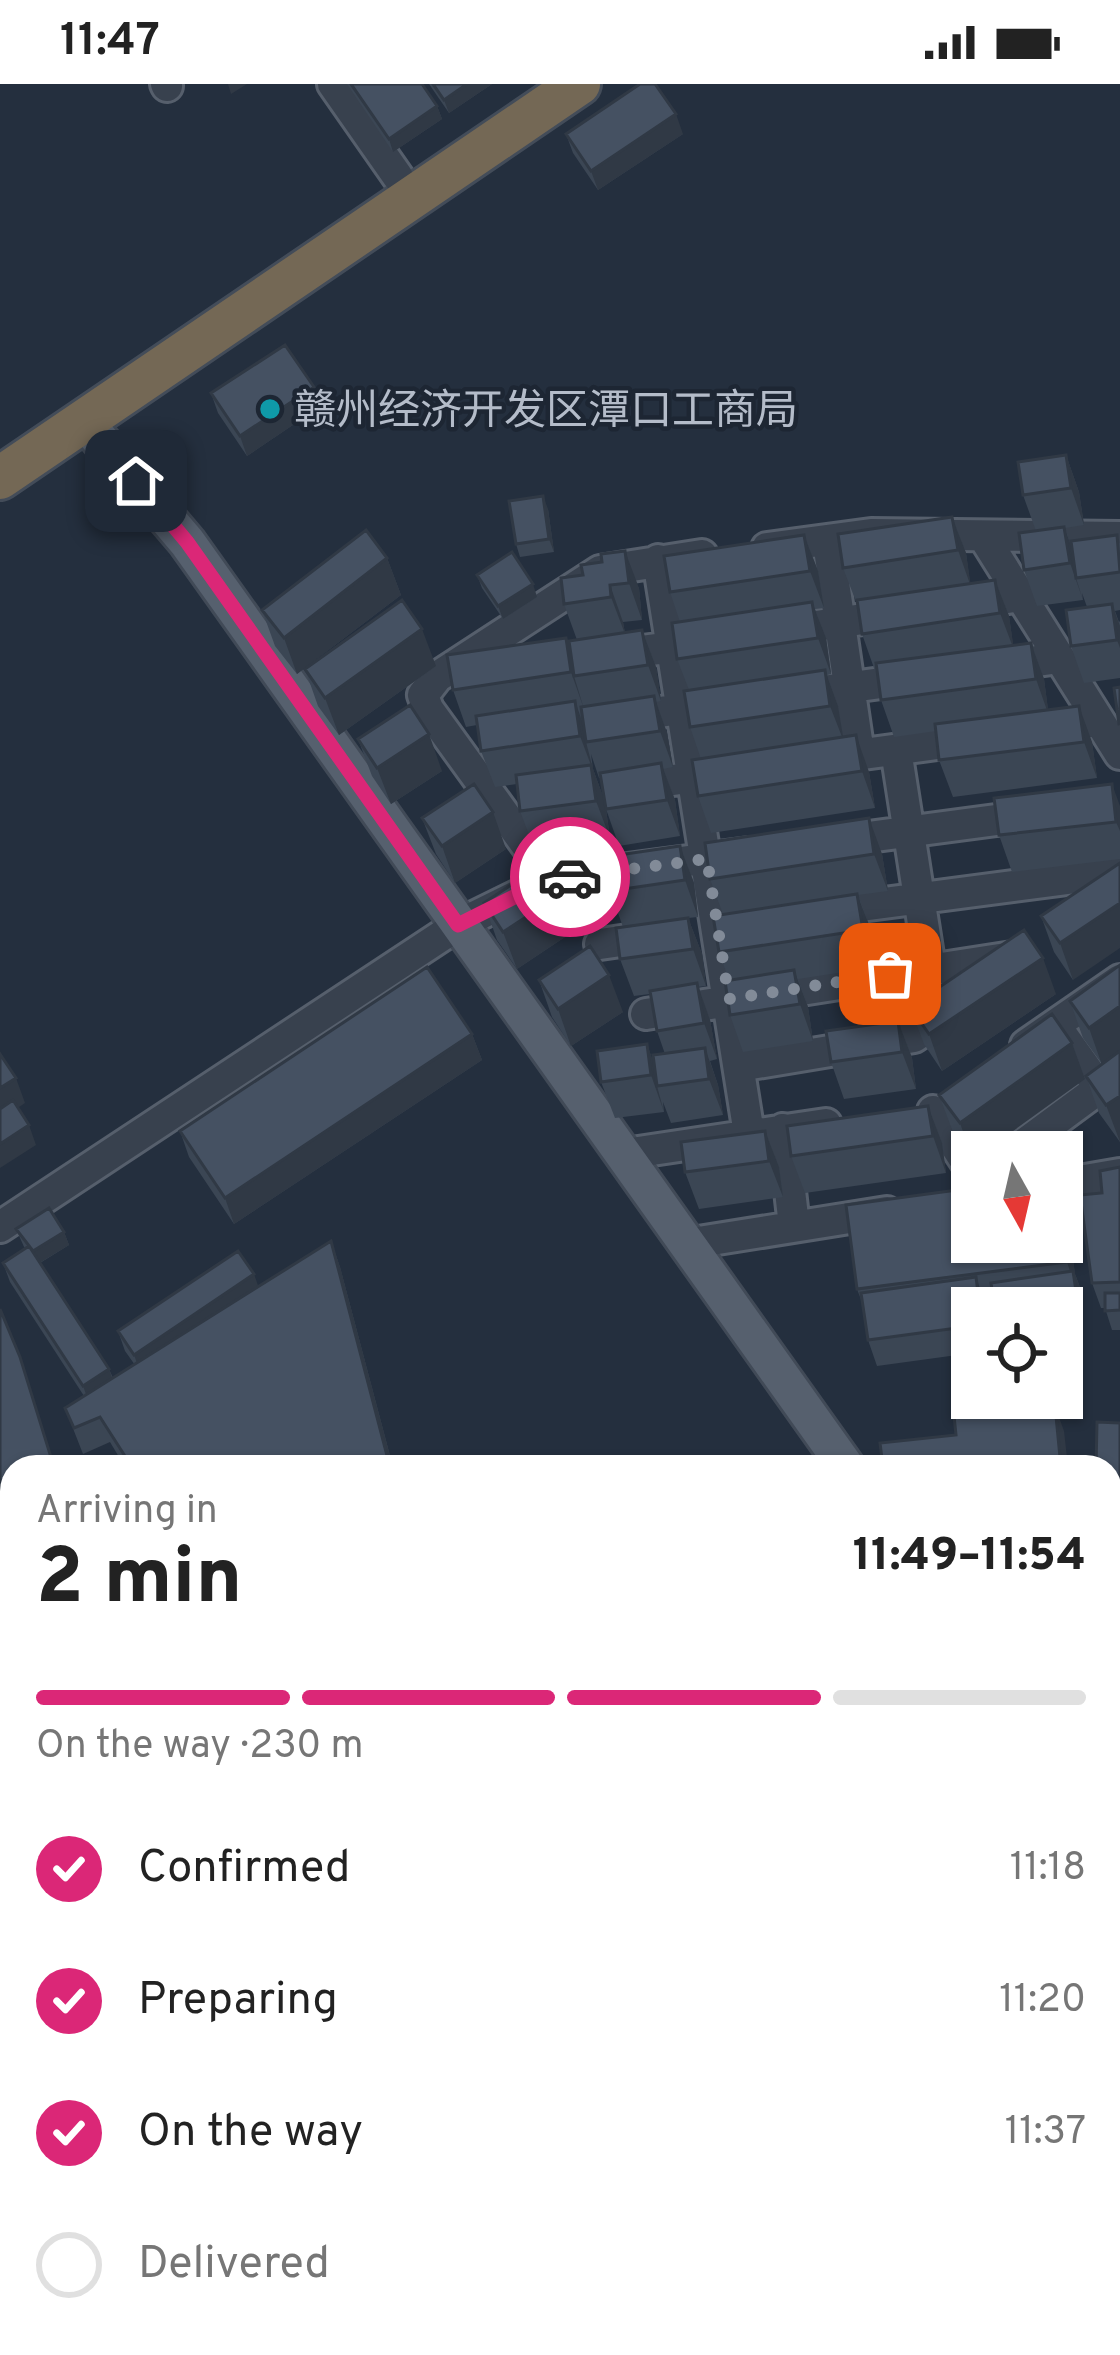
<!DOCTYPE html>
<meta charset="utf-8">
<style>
:root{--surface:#fff;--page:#f6f6f6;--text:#222;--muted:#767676;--line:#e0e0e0;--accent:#db2777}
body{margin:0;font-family:Overpass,"Noto Sans SC",sans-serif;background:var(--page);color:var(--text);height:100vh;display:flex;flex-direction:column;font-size:45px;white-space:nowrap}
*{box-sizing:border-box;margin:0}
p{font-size:39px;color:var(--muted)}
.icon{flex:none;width:66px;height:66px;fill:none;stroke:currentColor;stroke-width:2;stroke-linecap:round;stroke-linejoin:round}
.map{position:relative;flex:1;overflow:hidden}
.sheet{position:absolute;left:0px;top:1371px;width:1122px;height:900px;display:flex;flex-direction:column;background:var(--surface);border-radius:36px 36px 0 0;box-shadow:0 3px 9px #0004}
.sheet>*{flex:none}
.needle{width:78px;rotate:172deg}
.tools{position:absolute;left:951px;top:1047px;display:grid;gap:24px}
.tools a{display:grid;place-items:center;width:132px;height:132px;border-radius:0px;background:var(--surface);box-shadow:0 3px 9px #0004;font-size:60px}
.pin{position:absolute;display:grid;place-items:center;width:102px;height:102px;color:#fff;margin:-51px;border-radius:24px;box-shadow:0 6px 18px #0006}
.courier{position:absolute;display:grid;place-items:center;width:120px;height:120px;margin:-60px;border:9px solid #db2777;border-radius:50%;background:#fff;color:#222;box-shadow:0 3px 15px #0007}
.head em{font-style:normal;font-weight:800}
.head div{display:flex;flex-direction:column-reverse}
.head{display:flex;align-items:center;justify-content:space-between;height:204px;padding:0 36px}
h1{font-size:78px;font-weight:800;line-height:90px}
.bar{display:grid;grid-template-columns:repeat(4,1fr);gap:18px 12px;align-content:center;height:144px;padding:0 36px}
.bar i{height:15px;border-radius:9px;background:var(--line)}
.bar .current{background:var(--accent)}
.bar p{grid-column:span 4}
ol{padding:0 36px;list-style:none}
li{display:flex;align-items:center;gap:36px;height:132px}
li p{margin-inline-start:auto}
li .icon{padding:12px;border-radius:50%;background:var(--accent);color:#fff;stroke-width:4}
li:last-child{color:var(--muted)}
li i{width:66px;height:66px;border:6px solid var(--line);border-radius:50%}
.status{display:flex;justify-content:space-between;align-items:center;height:84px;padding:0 60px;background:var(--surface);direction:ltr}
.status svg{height:33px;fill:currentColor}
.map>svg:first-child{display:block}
</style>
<div class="status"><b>11:47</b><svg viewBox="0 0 49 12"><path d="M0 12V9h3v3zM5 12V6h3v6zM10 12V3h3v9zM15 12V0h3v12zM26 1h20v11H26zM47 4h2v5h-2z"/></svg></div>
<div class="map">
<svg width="1120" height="2271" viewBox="0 0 1120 2271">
<rect width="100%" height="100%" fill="#242f3e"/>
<path fill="#394c67" d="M857 2259H1044L1047 2271H855Z"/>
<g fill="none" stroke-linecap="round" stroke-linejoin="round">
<g stroke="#565f6c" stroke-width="36">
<path id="minor" d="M166 0 167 2
M333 0 398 93
M985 455 1120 670
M828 458 859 670
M767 464 871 450 1120 453
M658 476 749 1050
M961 521 1021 512
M783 547 896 530
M611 571 712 558
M1001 582 1059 574
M793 611 918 594
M621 633 728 619
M1046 644 1099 637
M896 666 930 884
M826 675 974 655
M630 702 731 688
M838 757 1034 731
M551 795 428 625 423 611 437 593 600 487 702 471
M823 827 1120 788
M600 860 656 852
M646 930 1019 872
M1055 941 1100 1004
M1026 961 1120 896
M739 982 914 953 953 926
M933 1027 972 1087
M783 1045 794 1142
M1013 1068 1120 989
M625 1070 826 1040
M1062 1100 1120 1090
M0 1143 458 841 551 795 749 769
M686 1160 887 1128
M0 1953 12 1946
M0 2062H12
M561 2259 566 2271"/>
</g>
<g stroke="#414a57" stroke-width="42">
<path id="major" d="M84 337 187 458 846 1383
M810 2271 813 2259"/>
</g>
<g stroke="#434c59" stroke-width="48">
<path id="highway" d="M0 394 579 0"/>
</g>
<use href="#minor" stroke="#38414e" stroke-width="30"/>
<use href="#major" stroke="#56606e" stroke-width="36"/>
<use href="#highway" stroke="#746855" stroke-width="42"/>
</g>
<path fill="#3b4654" d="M347 0H422L437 22 442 35 393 68Z
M429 0H492L449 29Z
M566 50H683L598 106 573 69Z
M314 303 321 322 247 372 218 329 211 309Z
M1066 371 1079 408 1084 441 1065 444 1072 464 1120 459V526L1115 527 1119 538 1120 537V594L1084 599 1071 562 1087 523 1082 509 1083 516 1037 522 1024 486 1036 447 1023 411Z
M548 425 554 468 520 473 516 460Z
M952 433 966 469 970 499 995 496 1009 532 1013 561 1031 559 1044 595 1048 626 1092 658 1097 694 953 713 939 676 936 647 894 653 881 616 877 586 875 587 862 550 857 520 843 484Z
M804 451 818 487 824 524 815 525 826 554 831 590 827 591 838 622 843 653 869 688 875 724 711 749 698 712 701 675 690 643 689 606 677 575 680 538 670 508Z
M387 474 401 511 297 590 275 562 262 526Z
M602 478 639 504 642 536 623 538 625 549 642 546 656 583 661 617 656 618 667 649 673 683 663 685 675 716 680 752 619 762 606 725 601 694H599L591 670 593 685 605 718 610 754 534 764 520 727 517 700 495 703 481 667 477 641 466 643 453 606 566 554 570 566 577 556 564 520 583 491Z
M477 491 537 513 503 535 482 504Z
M436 582 339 651 318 622 305 585Z
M358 655 442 687 391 720 372 692Z
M1120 722V775L1012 788 999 751Z
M422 734 506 765 455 799 436 770Z
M705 759 882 770 888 807 858 811 871 846 876 883 798 895 808 923 813 957 743 968 730 931 729 896 719 868 723 830 710 795Z
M680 762 694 799 698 833 688 834 702 870 706 902 698 903 710 936 717 975 710 977 718 1001 723 1031 671 1039 663 1018 664 1028 615 1034 601 998 647 960 654 981 665 970 657 947 650 910 634 912 620 875 623 843 610 807Z
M1120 779 1073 896 1054 868 1041 832Z
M484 819 568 851 517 885 497 856Z
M1120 881V1058L1099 1029 1086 992 1102 980 1083 954 1070 917Z
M539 896 623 928 571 962 552 933Z
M1056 910 942 987 924 960 910 923Z
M898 937 912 974 916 1005 844 1015 831 978Z
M472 950 482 976 234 1140 189 1073 180 1047Z
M1072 959 1085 995 972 1068V1074L953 1048 939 1011Z
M928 1022 942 1059 946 1089 805 1109 791 1072Z
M765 1047 779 1083 783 1113 699 1125 685 1088Z
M1120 1083V1246H1112L1105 1224H1101L1092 1199 1102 1109Z
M1065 1119 1075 1190 1081 1206 1083 1226 1062 1229 1065 1237 1073 1300 1062 1301V1224H996L994 1214 984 1215 986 1224H972V1269L877 1282 868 1256 863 1221 857 1205Z
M16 1145 64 1148 69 1161 40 1179 109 1285 113 1294 135 1281 125 1267 118 1247 259 1203 331 1157 340 1183 393 1383H125L110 1358 83 1370 65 1324 84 1312 10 1198 3 1179 25 1165Z
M1120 1339V1426L1110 1423V1383Z
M1110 1427H1120V1613L1110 1615Z
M0 1676 12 1695V1923L0 1931Z
M0 2079 12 2080V2149H0Z
M655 2259H687L691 2271H660Z
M692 2259H762L723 2260 696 2270Z"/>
<path fill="#303945" d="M228 0H247L231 10Z
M467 0H492L449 29 444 16Z
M437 22 442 35 393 68 389 55Z
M676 30 683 50 598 106 591 87Z
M314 303 321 322 247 372 240 352Z
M1066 371 1079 408 1084 441 1071 404Z
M543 412 548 425 554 468 549 455Z
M952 433 966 469 971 503 958 466Z
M1064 443 1078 480 1076 494 1083 516 1070 479Z
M804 451 818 487 824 524 810 487Z
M625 467 639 504 642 536 629 499Z
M387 474 401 511 297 590 284 554Z
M995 496 1009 532 1014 566 1000 529Z
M533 500 537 513 503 535 498 522Z
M610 501 623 538 625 550 611 513Z
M812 518 826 554 831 590 818 554Z
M1112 520 1120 542V564L1117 556Z
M422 545 436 582 339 651 325 614Z
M642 546 656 583 661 617 648 581Z
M566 554 579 590 574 592 584 625 571 588Z
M1031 559 1044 595 1049 632 1036 595Z
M825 586 838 622 844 658 830 622Z
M654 612 667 649 673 683 660 647Z
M575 617 588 654 586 658 593 685 605 718 610 754 596 717 592 684 580 652Z
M1079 622 1092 658 1097 694 1084 658Z
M429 650 442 687 391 720 377 684Z
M856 651 869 688 875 724 862 687Z
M661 679 675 716 680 752 667 716Z
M1112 700 1120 722V747L1116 738Z
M493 728 506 765 455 799 442 762Z
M869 734 882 770 888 807 874 770Z
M680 762 694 799 698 833 685 796Z
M857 810 871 846 876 883 863 846Z
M555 814 568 851 517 885 503 848Z
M1120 819V864L1073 896 1060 859Z
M688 834 702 870 706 902 693 865Z
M1043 874 1056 910 942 987 929 950Z
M794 886 808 923 813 957 800 920Z
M609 891 623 928 571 962 558 925Z
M697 899 710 936 717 975 704 939Z
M1120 922V968L1102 981 1089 944Z
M898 937 912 974 916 1005 902 968Z
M472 950 482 976 234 1140 225 1114Z
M1072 959 1085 995 984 1068H972V1073L960 1039Z
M647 960 660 997 657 1002 664 1028 651 991Z
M705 964 718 1001 723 1031 709 995Z
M16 994 25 1019 0 1036V1004Z
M1120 1012V1058L1106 1021Z
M928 1022 942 1059 946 1089 933 1052Z
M29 1041 36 1061 0 1084V1060Z
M765 1047 779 1083 783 1113 769 1077Z
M1062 1110 1065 1119 1075 1190 1081 1206 1083 1226 1067 1178 1062 1139Z
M64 1148 69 1161 36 1181 31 1168Z
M331 1157 340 1183 393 1383H390Z
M254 1190 261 1210 141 1290 134 1271Z
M976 1193 985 1219 986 1224H980Z
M1062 1229 1065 1237 1073 1300 1066 1280 1062 1250Z
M109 1285 116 1305 90 1321 83 1302Z
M1055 1322 1064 1347 1068 1383H1061Z"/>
<path fill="#455162" stroke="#303945" stroke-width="3" d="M351 0H422L437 22 389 55Z
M433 0H467L444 16Z
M640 0H655L676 30 591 87 566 50Z
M285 261 314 303 240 352 211 309Z
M1066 371 1071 404 1023 411 1018 378Z
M543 412 549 455 516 460 509 417Z
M952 433 958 466 843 484 838 450Z
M1064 443 1070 479 1024 486 1019 449Z
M366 446 387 474 284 554 262 526Z
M804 451 810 487 670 508 664 472Z
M1117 451 1120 488 1076 494 1071 457Z
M625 467 629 499 610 501 611 513 564 520 561 494 583 491 581 481 602 478 601 470Z
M512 468 533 500 498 522 477 491Z
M995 496 1000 529 862 550 857 516Z
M402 516 422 545 325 614 305 585Z
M812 518 818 554 677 575 672 539Z
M1112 520 1117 556 1071 562 1066 526Z
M642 546 648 581 574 592 569 557Z
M566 554 571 588 453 606 447 571Z
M1031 559 1036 595 881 616 876 579Z
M825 586 830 622 690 643 684 607Z
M1120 603V640H1119L1114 604Z
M654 612 660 647 586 658 581 623Z
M575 617 580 652 481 667 476 632Z
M410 621 429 650 377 684 358 655Z
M1079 622 1084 658 939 676 935 640Z
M856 651 862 687 698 712 692 676Z
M661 679 667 716 606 725 600 689Z
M591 681 596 717 520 727 516 691Z
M474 700 493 728 442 762 422 734Z
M1112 700 1116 738 999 751 994 714Z
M869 734 874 770 710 795 705 759Z
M680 762 685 796 610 807 605 773Z
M1120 779V819L1060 859 1041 832Z
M535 785 555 814 503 848 484 819Z
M857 810 863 846 719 868 713 832Z
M688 834 693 865 620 875 616 844Z
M1024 846 1043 874 929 950 910 923Z
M590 862 609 891 558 925 539 896Z
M1120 881V922L1089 944 1070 917Z
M427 883 472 950 225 1114 180 1047Z
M794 886 800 920 730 931 725 897Z
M697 899 704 939 657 947 650 907Z
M1052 930 1072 959 960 1039 939 1011Z
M898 937 902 968 831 978 826 947Z
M647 960 651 991 601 998 597 967Z
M705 964 709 995 657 1002 653 971Z
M1120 967V1012L1106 1021 1086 992Z
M0 970 16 994 0 1004Z
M13 1016 29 1041 0 1060V1025Z
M928 1022 933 1052 791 1072 787 1042Z
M765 1047 769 1077 685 1088 681 1058Z
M1120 1083V1198L1092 1199 1080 1111 1102 1109 1100 1087Z
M972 1104V1158H1062V1139L1067 1178 857 1205 846 1121Z
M49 1124 64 1148 33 1167 16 1145Z
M331 1157 390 1383H132L100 1333 74 1344 65 1324Z
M29 1162 109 1285 83 1302 3 1179Z
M238 1167 254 1190 134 1271 118 1247Z
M1073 1187 1076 1207 994 1219 991 1199Z
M976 1193 980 1224H972V1242L868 1256 861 1209Z
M1105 1209H1120V1226L1105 1227Z
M1058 1218 1059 1224H1009Z
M0 1225 20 1273 54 1383H12V1608L0 1569Z
M1062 1250 1066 1280 1062 1281Z
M1055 1322 1061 1383H936L935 1379 883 1383 880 1359 956 1351 954 1332Z
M1097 1338 1120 1339V1403L1110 1400V1383H1096Z
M1110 1427H1120V1584L1110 1587Z
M0 1676 12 1695V1892L0 1900Z
M0 2079 12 2080V2130H0Z
M618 2259H649L652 2266 638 2271H622Z
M710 2259H717L722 2271H699L697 2264Z
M723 2259H762L767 2271H727Z"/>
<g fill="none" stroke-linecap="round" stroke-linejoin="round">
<path stroke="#828b98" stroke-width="12" stroke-dasharray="0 21.6" d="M570 793 707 775 729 915 890 890"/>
<path stroke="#db2777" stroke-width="15" d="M136 397 187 458 458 841 550 795 570 793"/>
</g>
<circle fill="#0f9aa8" stroke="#1d2633" stroke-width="4.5" cx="270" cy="325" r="12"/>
<g text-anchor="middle" stroke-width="9" stroke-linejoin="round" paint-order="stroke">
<g font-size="42" fill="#b4bcc9" stroke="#1d2633" text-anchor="start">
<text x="294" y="340">赣州经济开发区潭口工商局</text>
</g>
</g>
</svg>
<div class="tools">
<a><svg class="needle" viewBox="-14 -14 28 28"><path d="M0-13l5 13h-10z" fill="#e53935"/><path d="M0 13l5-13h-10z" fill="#767676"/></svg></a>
<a><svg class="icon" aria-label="locate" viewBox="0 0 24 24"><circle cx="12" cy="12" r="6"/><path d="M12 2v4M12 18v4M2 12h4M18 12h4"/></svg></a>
</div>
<div class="pin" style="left:890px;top:890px;background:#ea580c"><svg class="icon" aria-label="bag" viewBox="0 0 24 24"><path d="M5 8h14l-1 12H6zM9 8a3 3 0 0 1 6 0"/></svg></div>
<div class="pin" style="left:136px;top:397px;background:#1f2937"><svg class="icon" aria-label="home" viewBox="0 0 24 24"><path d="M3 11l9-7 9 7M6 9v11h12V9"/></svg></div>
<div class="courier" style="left:570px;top:793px"><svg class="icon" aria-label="car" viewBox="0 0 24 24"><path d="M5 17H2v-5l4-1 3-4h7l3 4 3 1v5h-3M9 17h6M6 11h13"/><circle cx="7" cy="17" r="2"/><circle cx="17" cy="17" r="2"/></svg></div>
<section class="sheet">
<div class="head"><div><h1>2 min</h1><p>Arriving in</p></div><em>11:49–11:54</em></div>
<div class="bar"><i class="current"></i><i class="current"></i><i class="current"></i><i></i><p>On the way · 230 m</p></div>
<ol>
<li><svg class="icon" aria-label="check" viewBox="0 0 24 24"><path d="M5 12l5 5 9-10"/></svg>Confirmed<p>11:18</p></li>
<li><svg class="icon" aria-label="check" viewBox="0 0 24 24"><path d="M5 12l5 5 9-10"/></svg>Preparing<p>11:20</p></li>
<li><svg class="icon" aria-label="check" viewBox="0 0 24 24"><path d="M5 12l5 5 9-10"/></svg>On the way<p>11:37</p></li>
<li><i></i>Delivered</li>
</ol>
</section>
</div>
